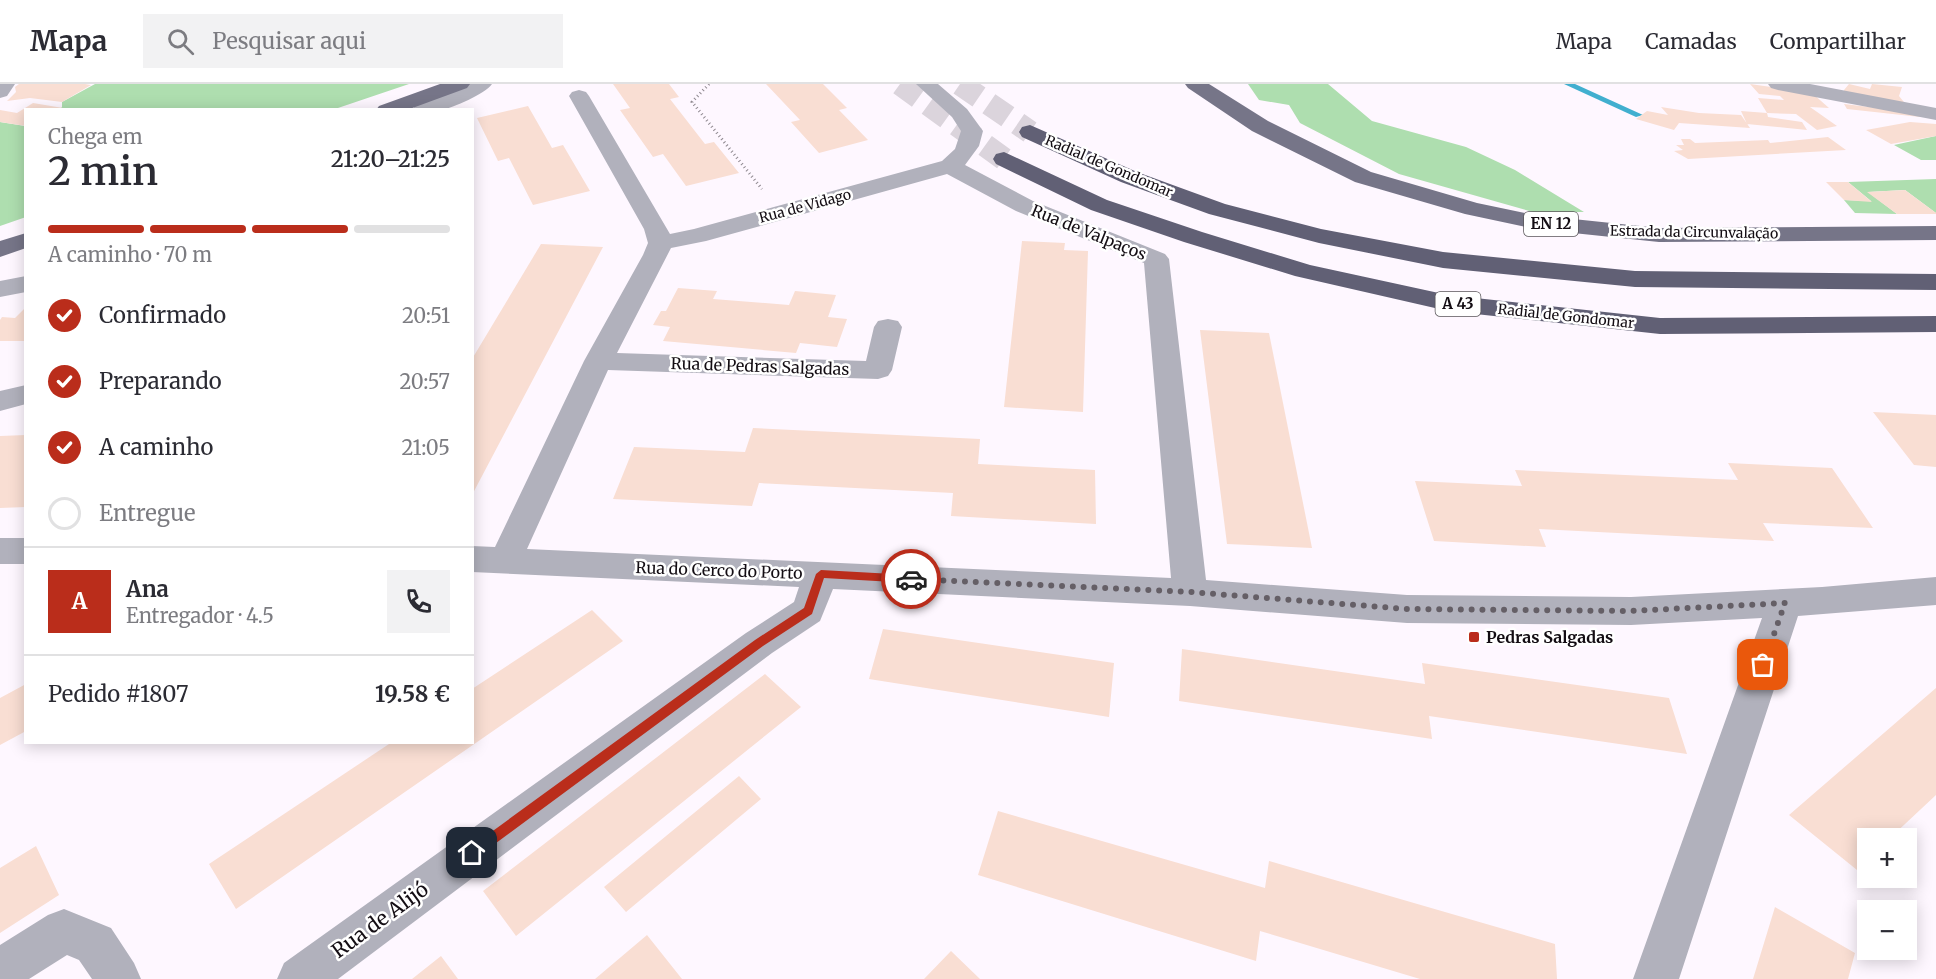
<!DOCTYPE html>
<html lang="pt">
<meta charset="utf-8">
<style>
:root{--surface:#fff;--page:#f2f2f3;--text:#2b2b33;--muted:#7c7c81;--line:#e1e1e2;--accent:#ba2d1b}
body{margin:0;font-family:Merriweather,serif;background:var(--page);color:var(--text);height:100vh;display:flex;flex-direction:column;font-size:22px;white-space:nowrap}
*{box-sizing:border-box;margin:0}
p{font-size:20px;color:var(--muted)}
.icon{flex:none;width:33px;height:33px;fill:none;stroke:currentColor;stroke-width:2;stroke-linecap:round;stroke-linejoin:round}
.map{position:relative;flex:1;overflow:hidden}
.drawer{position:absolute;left:24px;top:24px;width:450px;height:636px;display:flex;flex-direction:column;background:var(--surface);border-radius:0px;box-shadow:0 3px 15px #0003}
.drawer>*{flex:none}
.fabs{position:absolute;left:1857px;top:744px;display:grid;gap:12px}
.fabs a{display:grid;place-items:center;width:60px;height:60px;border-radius:0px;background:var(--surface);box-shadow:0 3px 15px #0003;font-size:30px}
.pin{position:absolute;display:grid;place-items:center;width:51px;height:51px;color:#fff;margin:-26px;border-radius:12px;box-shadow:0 3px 9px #0006}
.courier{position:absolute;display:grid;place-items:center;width:60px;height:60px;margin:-30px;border:4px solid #ba2d1b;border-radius:50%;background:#fff;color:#222;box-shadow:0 2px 8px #0007}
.summary em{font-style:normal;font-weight:600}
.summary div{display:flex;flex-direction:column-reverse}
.summary{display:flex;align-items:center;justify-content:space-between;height:102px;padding:0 24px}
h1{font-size:39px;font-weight:600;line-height:45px}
.bar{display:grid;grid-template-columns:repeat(4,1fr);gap:9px 6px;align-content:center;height:72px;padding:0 24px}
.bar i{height:8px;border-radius:4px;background:var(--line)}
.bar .active{background:var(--accent)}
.bar p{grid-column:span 4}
.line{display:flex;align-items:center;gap:15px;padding:0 24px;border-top:2px solid var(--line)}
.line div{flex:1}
.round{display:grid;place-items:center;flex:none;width:63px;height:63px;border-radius:0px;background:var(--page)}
ol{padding:0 24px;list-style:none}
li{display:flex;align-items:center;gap:18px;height:66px}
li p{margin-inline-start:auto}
li .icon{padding:6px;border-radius:50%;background:var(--accent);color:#fff;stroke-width:4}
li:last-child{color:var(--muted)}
li i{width:33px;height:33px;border:3px solid var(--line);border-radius:50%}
header{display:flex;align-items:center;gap:36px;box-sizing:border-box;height:84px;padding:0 30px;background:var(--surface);border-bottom:2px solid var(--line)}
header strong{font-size:28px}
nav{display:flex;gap:33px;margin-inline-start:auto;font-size:21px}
.search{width:420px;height:54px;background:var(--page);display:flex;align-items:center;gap:15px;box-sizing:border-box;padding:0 21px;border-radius:0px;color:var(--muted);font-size:22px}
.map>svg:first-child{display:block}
</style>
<header>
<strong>Mapa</strong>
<div class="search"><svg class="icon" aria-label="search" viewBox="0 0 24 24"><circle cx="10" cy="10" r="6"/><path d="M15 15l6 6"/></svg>Pesquisar aqui</div>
<nav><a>Mapa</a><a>Camadas</a><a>Compartilhar</a></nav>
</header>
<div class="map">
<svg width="1936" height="895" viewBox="0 0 1936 895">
<rect width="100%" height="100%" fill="#fef7ff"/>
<path fill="#aedeaf" d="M95 0H409L335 25 59 26 62 23V18Z
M1248 0H1328L1372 37 1466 63 1515 86 1584 128H1533L1399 90 1300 39 1289 21 1259 16Z
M0 38 25 42 26 133 0 142Z
M1936 52V76H1921L1894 61Z
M1936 95V129L1905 106 1868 108 1897 130 1855 129 1844 116 1871 117 1848 98Z"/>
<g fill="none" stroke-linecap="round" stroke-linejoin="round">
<path fill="#41afcf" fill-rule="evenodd" d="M1564 0H1575L1643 31 1636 33Z"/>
</g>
<path fill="#f9ded3" d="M19 0H85L91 1 62 18 30 14 7 17 16 8 15 3Z
M613 0H669L679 13 670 15 705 60 714 58 739 89 686 102 663 70 653 73 620 26 630 24Z
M766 0H823L847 24 839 26 868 56 819 69 791 38 800 36Z
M1750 0 1812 9 1829 24 1810 23 1837 42 1817 46 1796 30 1767 29 1768 33 1802 38 1807 46 1747 40 1741 27 1767 29 1758 14 1784 16 1780 12 1759 10Z
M1849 0 1870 5 1872 0 1902 3 1899 12 1908 23 1845 12 1844 6Z
M33 19 63 24 26 26V42L0 38V26L17 29Z
M1844 20 1919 29 1920 33 1847 25Z
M528 22 552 64 563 61 590 107 533 121 509 74 498 77 477 34Z
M1661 23 1699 29 1741 31 1750 44 1679 39 1674 46 1636 35 1647 27 1668 31Z
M1910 38 1936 40V52L1891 60 1866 46Z
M1828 53 1846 66 1688 75 1674 67 1683 66 1676 61H1684L1681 55H1690L1695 59 1768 56 1770 59Z
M1826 98H1848L1872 118 1844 116Z
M1905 106 1936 129V130H1897L1867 108Z
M1022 157 1065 159 1064 166 1088 167 1083 328 1004 323Z
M541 160 603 163 472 411V275Z
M678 204 717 207 713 215 789 221 795 207 836 211 828 233 847 235 837 263 800 259 796 269 663 257 670 243 653 241 661 227H666Z
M26 223V257H0V236L2 233 15 234Z
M1200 246 1269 249 1312 464 1227 460Z
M1873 328 1936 331V383L1914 381Z
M753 344 980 355 978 380 1095 386 1096 440 951 432 953 409 759 399 752 422 613 415 634 363 745 368Z
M26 351V423L0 424V352Z
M1728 379 1832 384 1873 444 1763 439 1774 457 1539 445 1546 463 1434 457 1415 397 1522 402 1515 386 1738 396Z
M592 526 623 557 236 825 209 780 392 658H472V605Z
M883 545 1114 579 1109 633 869 595Z
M1182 565 1425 600 1422 579 1669 614 1687 670 1429 632 1432 655 1179 617Z
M765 590 801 623 516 852 483 807Z
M26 600V647L0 661V614Z
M1936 604V711L1890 754H1868V776L1857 786 1789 731Z
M739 692 761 715 626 828 604 803Z
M998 727 1265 804 1269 777 1555 860 1557 895H1420L1260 847 1256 877 978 791Z
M36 762 59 811 0 849V784Z
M1775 823 1855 869 1848 895H1753Z
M647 851 682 895H595Z
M951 867 980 895H924Z
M441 872 458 895H412Z"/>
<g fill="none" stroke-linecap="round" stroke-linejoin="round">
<path stroke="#dbd4dc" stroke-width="23" stroke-dasharray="23 12" stroke-linecap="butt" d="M900 0 1004 75
M960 0 1030 48"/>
<path stroke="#8f8990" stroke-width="3" stroke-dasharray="1 3" stroke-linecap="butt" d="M709 0 692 18 762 105"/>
<path fill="#b1b1bc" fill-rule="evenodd" d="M0 0H15L7 12 0 14Z
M466 0H492C485 10 453 24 441 26 432 27 421 26 412 26L415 22Z
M916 0H938L967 25 983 47 979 62 965 81 1033 117 1165 170 1169 175 1206 496 1407 511 1631 513 1822 503 1936 493V521L1798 532 1679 895H1633L1762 534 1631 541 1407 539 1190 522 833 505 820 537 772 569 338 895H277L284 879 746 549 794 518 799 503 472 488V462L495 463 584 277 643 171 648 159 644 145 569 12 572 8 579 6 586 8 589 12 670 150 694 145 942 77 955 65 961 47 952 33ZM947 90 1016 127 1144 179 1171 494 527 465 608 286 878 295 888 292 892 286 902 243 898 237 888 235 878 237 874 243 866 277 617 269 671 164 706 157Z
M1768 0H1810L1936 24V36L1778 6 1771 4Z
M26 192V208L0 213V197Z
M26 301V320L0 327V307Z
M0 454H26V480H0Z
M64 825 111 844 134 879 141 895H92L79 876 67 871 29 895H0V861L48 831Z"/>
<path fill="#767588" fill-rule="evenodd" d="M440 0H470L467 4 407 26H376L379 22Z
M1185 0H1209L1268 37 1371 88 1477 119 1535 131 1659 144 1936 142V156L1659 158 1535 145 1465 130 1355 98 1252 47 1188 4Z
M26 149V164L0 173V157Z"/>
<path fill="#616075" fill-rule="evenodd" d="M1030 41 1137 88 1225 120 1321 145 1443 168 1635 187 1936 190V206L1635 203 1443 184 1319 159 1209 130 1121 98 1022 53 1019 48 1022 43Z
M1004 68 1107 116 1202 148 1310 181 1448 211 1660 234 1936 232V248L1660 250 1448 227 1295 192 1184 158 1091 126 996 80 993 75 996 70Z"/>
</g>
<path fill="#ba2d1b" d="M821 486 911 491 916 495 911 499 824 494 812 530 763 562 477 773H468L466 769 468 765 755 556 804 524 816 490Z"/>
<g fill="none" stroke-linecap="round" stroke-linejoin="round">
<path stroke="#655f66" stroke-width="6" stroke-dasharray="0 10.8" d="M911 495 1190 508 1407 525 1631 527 1785 519 1763 581"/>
</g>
<rect fill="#ba2d1b" stroke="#fff" stroke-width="2" x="1468" y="547" width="12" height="12" rx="3"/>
<g text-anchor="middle" stroke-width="5" stroke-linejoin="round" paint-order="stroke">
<g font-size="14" fill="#130d13" stroke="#fff">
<text transform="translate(1109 82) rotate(23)" y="5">Radial de Gondomar</text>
<text transform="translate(805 122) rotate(-15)" y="5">Rua de Vidago</text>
<text transform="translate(1694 148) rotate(1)" y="5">Estrada da Circunvalação</text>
<text transform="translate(1566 232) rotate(6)" y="5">Radial de Gondomar</text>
</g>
<g fill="#fff" stroke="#5a565a" stroke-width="1.5">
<rect x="1524" y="128" width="54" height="24" rx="4.5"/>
<rect x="1435.5" y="208" width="45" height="24" rx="4.5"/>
</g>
<g font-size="15" font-weight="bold" fill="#130d13">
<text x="1551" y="145">EN 12</text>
<text x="1458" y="225">A 43</text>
</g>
<g font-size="16" fill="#130d13" stroke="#fff">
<text transform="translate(1089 148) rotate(22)" y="6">Rua de Valpaços</text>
<text transform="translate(760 282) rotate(2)" y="6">Rua de Pedras Salgadas</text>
<text transform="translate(719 486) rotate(2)" y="6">Rua do Cerco do Porto</text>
</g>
<g font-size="16" font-weight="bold" fill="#130d13" stroke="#fff" text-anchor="start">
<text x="1486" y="559">Pedras Salgadas</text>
</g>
<g font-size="20" fill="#130d13" stroke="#fff">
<text transform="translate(380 836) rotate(-36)" y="7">Rua de Alijó</text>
</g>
</g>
</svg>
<div class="fabs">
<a>+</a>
<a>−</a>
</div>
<div class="pin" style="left:1763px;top:581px;background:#ea580c"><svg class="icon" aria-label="bag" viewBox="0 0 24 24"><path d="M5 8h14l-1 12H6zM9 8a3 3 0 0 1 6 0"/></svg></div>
<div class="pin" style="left:472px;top:769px;background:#1f2937"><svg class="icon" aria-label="home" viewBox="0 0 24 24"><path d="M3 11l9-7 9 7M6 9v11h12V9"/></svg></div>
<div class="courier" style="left:911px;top:495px"><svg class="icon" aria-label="car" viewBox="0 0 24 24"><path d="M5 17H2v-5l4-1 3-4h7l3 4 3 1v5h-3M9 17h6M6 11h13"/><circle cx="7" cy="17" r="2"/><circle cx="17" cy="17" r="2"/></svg></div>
<section class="drawer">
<div class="summary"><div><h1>2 min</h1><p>Chega em</p></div><em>21:20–21:25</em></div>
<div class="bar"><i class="active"></i><i class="active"></i><i class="active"></i><i></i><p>A caminho · 70 m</p></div>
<ol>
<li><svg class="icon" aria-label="check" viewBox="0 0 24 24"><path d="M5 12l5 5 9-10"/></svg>Confirmado<p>20:51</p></li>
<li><svg class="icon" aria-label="check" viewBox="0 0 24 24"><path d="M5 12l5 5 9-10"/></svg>Preparando<p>20:57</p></li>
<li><svg class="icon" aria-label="check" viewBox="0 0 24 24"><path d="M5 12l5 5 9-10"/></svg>A caminho<p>21:05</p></li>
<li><i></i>Entregue</li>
</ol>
<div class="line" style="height:108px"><b class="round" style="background:var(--accent);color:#fff">A</b><div><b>Ana</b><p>Entregador · 4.5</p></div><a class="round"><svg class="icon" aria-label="phone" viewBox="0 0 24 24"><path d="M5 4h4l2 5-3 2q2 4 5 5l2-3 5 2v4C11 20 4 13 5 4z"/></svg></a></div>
<div class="line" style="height:78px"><div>Pedido #1807</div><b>19.58 €</b></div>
</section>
</div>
